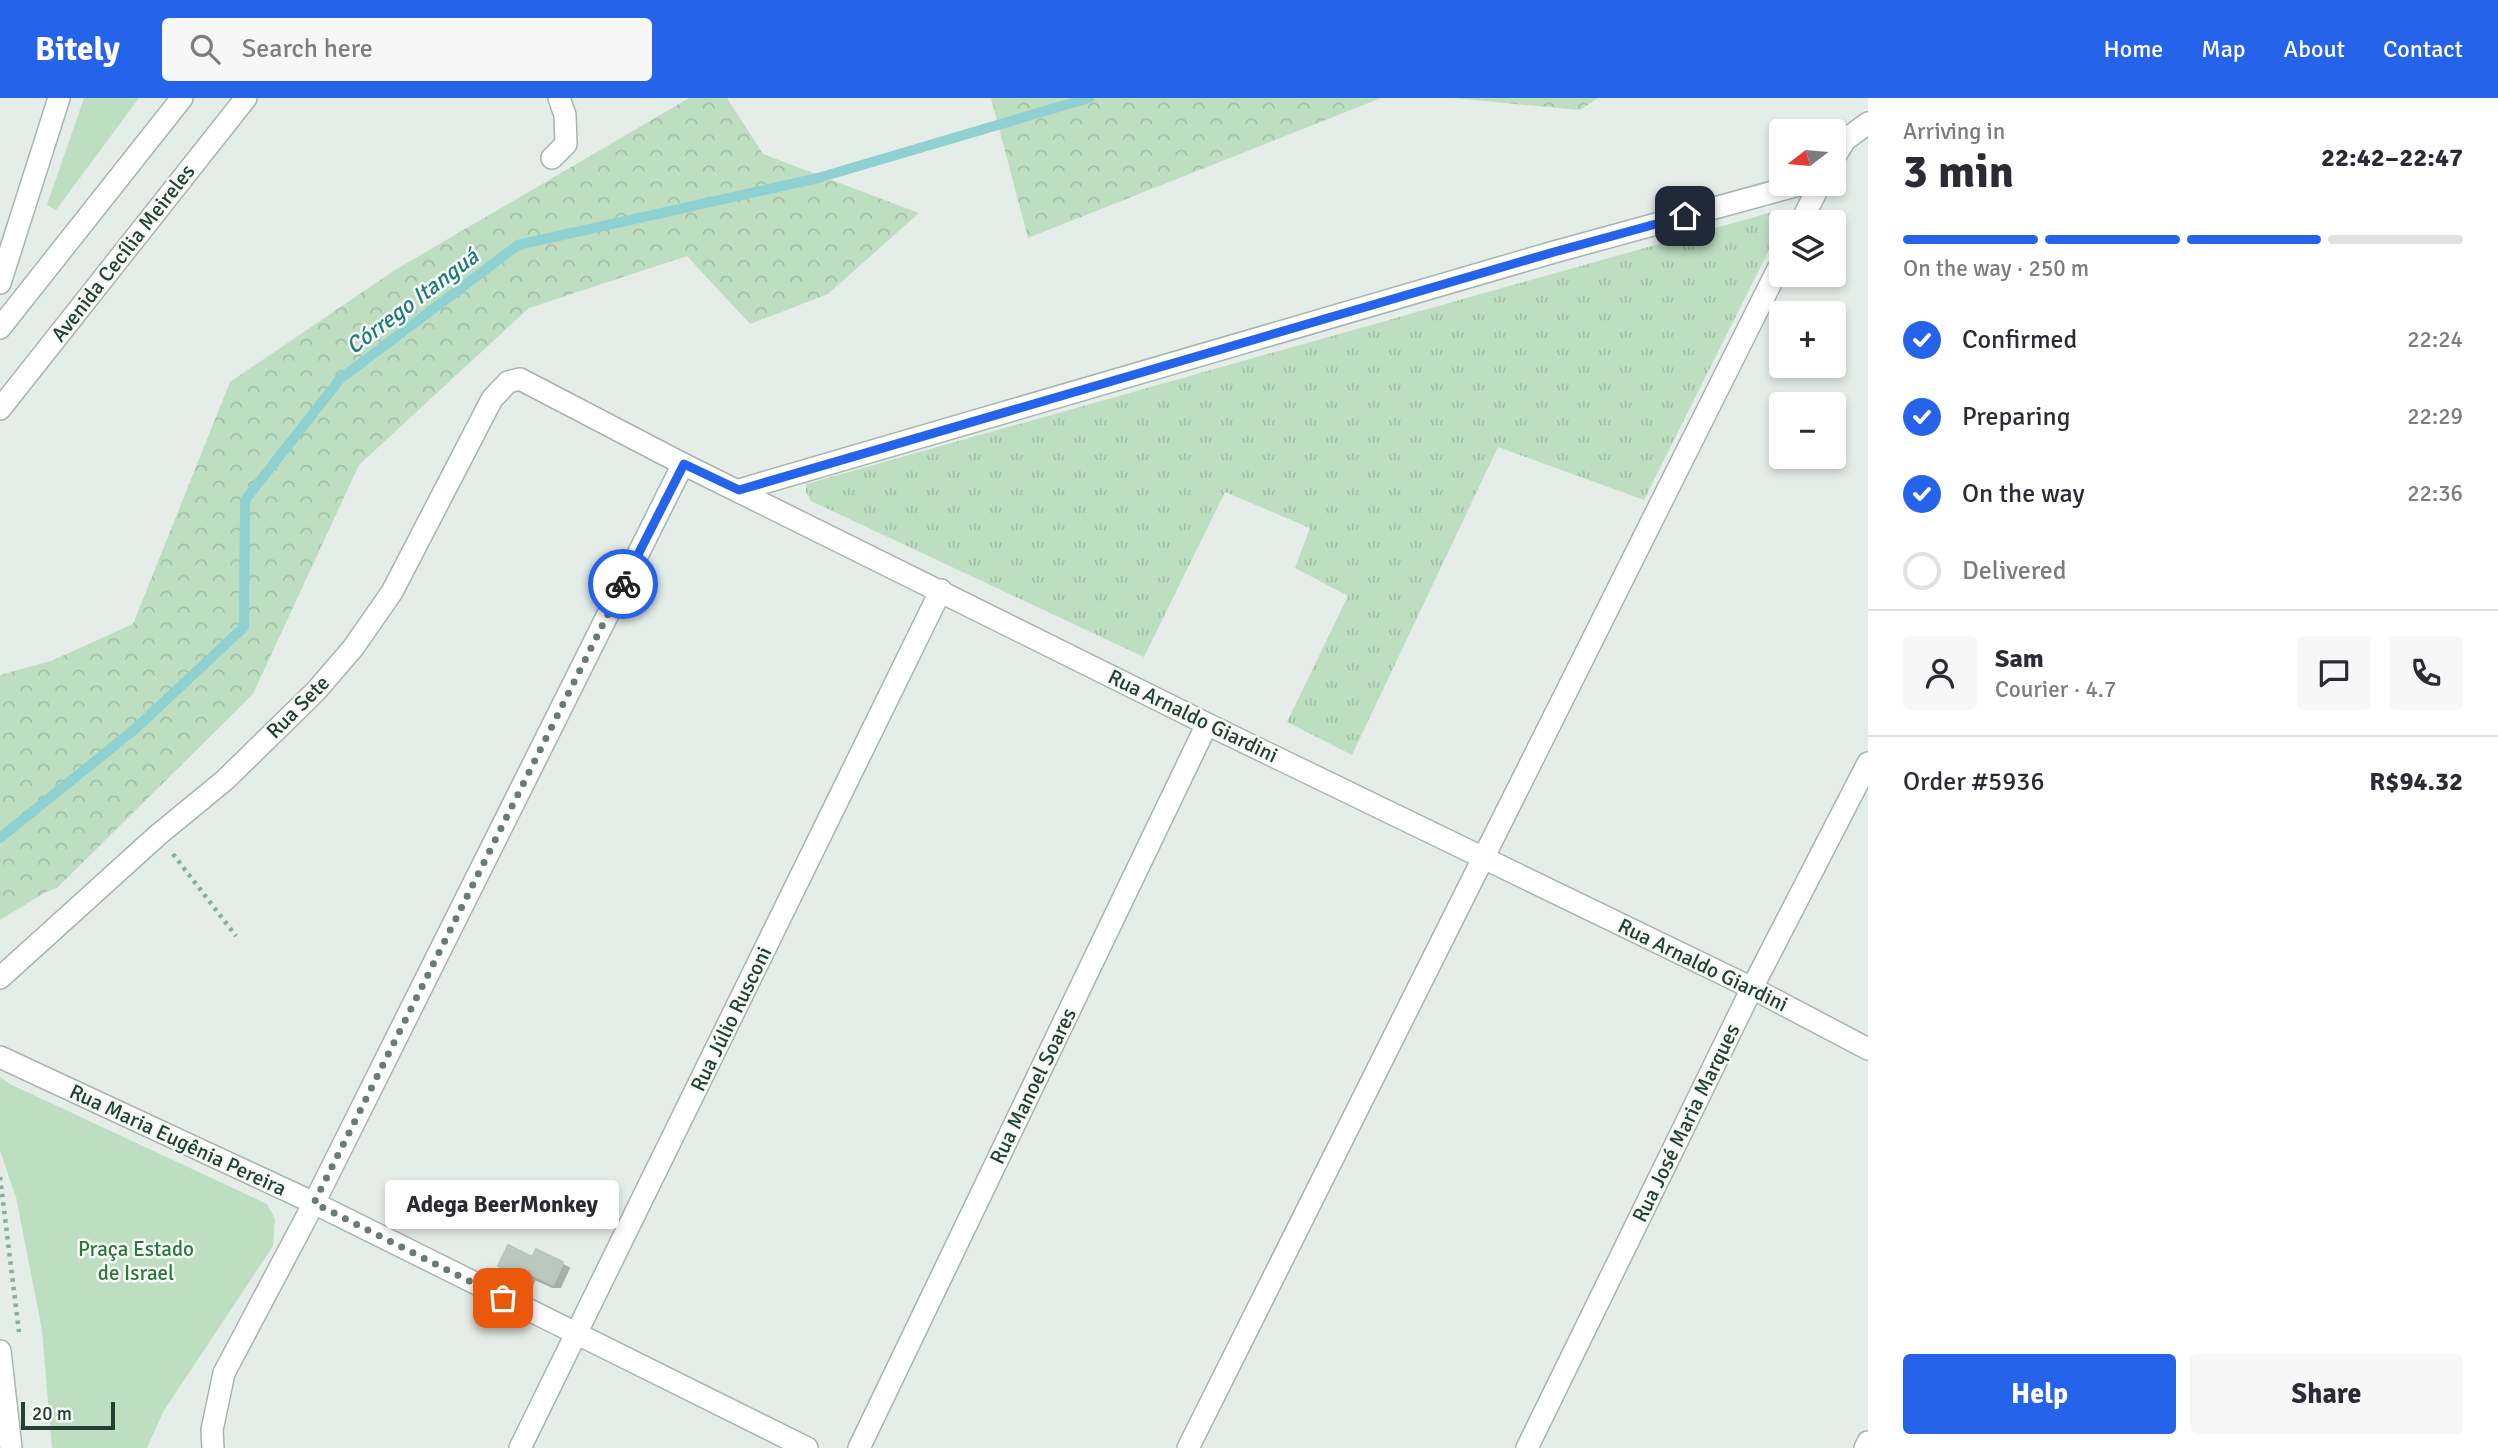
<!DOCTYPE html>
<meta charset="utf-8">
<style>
:root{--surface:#fff;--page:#f7f7f7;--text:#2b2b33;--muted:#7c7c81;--line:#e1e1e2;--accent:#2563eb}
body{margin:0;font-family:Signika,sans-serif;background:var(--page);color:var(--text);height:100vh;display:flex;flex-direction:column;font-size:26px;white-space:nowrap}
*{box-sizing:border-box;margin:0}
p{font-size:23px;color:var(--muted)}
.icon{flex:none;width:38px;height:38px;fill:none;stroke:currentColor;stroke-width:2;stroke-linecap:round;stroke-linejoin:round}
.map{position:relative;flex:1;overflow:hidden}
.panel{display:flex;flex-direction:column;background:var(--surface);width:630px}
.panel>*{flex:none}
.needle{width:46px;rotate:254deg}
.controls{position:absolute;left:1769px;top:21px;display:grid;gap:14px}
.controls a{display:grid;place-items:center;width:77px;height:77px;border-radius:7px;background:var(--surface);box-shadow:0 4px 10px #0003;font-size:35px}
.scale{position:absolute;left:21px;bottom:18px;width:94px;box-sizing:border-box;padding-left:7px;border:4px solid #243f34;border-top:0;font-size:19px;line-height:24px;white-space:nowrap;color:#243f34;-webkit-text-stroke:5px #f5faf7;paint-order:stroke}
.pin{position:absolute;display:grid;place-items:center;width:60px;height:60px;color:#fff;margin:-30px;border-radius:14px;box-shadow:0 4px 10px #0006}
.courier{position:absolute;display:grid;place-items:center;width:70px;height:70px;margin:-35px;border:5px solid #2563eb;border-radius:50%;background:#fff;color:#222;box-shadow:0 2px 9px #0007}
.bubble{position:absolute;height:49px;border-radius:7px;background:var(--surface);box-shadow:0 4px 10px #0003;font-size:23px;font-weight:800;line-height:49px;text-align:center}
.head em{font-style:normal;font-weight:800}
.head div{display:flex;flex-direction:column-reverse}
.head{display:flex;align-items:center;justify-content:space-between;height:119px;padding:0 35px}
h1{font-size:46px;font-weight:800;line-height:52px}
.bar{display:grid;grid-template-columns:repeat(4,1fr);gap:10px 7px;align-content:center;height:84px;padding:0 35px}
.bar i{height:9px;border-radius:5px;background:var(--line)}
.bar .current{background:var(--accent)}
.bar p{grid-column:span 4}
.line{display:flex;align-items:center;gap:18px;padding:0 35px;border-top:2px solid var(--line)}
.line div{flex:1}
.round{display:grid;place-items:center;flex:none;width:74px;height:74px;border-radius:7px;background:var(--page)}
ol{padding:0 35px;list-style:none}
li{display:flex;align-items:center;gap:21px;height:77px}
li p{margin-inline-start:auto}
li .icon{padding:7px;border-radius:50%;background:var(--accent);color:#fff;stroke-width:4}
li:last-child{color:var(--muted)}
li i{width:38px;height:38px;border:4px solid var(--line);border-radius:50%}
.action{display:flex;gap:14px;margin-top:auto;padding:14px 35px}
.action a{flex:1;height:80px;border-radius:7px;background:var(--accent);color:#fff;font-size:28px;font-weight:800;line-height:80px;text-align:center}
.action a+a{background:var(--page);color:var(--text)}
header{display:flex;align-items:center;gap:42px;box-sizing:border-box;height:98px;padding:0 35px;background:var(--accent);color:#fff}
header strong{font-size:33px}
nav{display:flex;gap:38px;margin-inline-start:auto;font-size:24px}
.search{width:490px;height:63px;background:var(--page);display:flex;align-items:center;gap:18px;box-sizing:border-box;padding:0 24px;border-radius:7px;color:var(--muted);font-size:26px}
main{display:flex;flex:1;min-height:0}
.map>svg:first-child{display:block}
</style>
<header>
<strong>Bitely</strong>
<div class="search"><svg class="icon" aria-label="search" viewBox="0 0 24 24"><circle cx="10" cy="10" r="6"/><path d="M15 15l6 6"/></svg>Search here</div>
<nav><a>Home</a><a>Map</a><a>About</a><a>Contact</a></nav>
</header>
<main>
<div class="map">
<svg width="1868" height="1350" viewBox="0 0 1868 1350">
<defs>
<pattern id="grass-tufts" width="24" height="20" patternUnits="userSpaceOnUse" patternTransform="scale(1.75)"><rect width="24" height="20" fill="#bedec2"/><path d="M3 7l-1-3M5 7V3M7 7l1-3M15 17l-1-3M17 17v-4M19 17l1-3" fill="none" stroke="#a3c0a7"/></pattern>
<pattern id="forest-crowns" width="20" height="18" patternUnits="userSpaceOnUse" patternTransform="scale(1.75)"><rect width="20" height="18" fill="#bedec2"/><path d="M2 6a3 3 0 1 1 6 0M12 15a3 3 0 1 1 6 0" fill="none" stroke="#a3c0a7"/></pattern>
<filter id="shadow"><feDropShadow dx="6" dy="6" stdDeviation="0" flood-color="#0004"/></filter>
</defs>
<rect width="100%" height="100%" fill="#e5ede8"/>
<path fill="url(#grass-tufts)" d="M1776 113 1784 114 1786 119 1782 124 1781 128 1644 402 1498 349 1352 657 1287 624 1348 498 1295 470 1310 430 1225 394 1144 559 811 403 806 394V386Z"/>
<path fill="url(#forest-crowns)" d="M689 0H727L763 56 919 115 828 196 750 226 687 158 529 210 359 367 253 596 57 790 46 794 0 822V577L51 563 133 526 230 284 395 172Z
M991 0H1381L1028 140Z
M1453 0H1598L1580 12Z"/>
<path fill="#bedec2" d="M84 0H139L56 112 47 107Z
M0 979 10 986 267 1106 275 1121 273 1148 163 1314 147 1350H52L42 1232 16 1099 0 1053Z"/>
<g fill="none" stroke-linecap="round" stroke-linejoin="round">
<path stroke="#8fd0d0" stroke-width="10" d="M0 740 135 631 244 529 245 402 340 281 518 147 818 80 1089 0"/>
</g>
<path fill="#bac8c1" stroke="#b7c7be" stroke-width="2" filter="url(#shadow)" d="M508 1147 532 1159 536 1151 563 1164 553 1186 529 1175 526 1182 498 1168Z"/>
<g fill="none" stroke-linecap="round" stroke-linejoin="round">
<g stroke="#a7b5ae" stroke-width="24">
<path id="minor" d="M552 60 566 46 565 17 559 0
M1834 60 1845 42 1868 25
M1801 124 1820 86
M0 185 59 0
M0 230 182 0
M0 311 246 0
M739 392 1554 154 1802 86
M0 880 158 737 225 682 316 593 353 550 392 494 492 301 508 284 520 281 683 366 1207 626 1752 890 1868 951
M0 959 314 1105 807 1350
M0 1253 11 1350
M213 1350 212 1332 224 1275 314 1105 683 366
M520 1350 941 492
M859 1350 1207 626
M1188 1350 1782 163
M1527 1350 1752 890 1868 665
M1865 1350 1868 1344"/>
</g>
<path stroke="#86b09c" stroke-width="4.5" stroke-dasharray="3.5 5" stroke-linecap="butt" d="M173 756 236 838
M0 1079 19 1234"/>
<use href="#minor" stroke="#fff" stroke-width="21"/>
</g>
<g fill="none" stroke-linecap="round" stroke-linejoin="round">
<path stroke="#687c73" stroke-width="7" stroke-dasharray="0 12.6" d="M503 1200 314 1105 623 486"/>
<path stroke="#2563eb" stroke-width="9" d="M623 486 684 366 739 392 1554 154 1685 118"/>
</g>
<g text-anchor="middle" stroke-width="5" stroke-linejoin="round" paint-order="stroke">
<g font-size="21" fill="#243f34" stroke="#f5faf7">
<text transform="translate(123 155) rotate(-52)" y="7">Avenida Cecília Meireles</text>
<text transform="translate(298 609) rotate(-45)" y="7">Rua Sete</text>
<text transform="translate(1193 618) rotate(26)" y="7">Rua Arnaldo Giardini</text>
<text transform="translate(1703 867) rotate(26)" y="7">Rua Arnaldo Giardini</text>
<text transform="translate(731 921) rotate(-64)" y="7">Rua Júlio Rusconi</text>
<text transform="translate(1033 988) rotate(-64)" y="7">Rua Manoel Soares</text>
<text transform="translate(1686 1025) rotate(-64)" y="7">Rua José Maria Marques</text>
<text transform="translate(178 1042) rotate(25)" y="7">Rua Maria Eugênia Pereira</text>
</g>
<g font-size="21" fill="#2f7540" stroke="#f5faf7">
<text x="136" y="1158">Praça Estado<tspan x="136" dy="24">de Israel</tspan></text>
</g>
<g font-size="23" font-style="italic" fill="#1f787a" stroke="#f5faf7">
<text transform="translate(412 203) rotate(-37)" y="8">Córrego Itanguá</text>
</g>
</g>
</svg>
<div class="controls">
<a><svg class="needle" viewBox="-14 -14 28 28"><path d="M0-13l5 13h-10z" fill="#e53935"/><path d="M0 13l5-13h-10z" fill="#7c7c81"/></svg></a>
<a><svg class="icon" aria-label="layers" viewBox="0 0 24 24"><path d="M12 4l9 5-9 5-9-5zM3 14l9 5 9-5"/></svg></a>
<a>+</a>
<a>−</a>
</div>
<div class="scale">20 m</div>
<div class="pin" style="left:503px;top:1200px;background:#ea580c"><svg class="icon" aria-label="bag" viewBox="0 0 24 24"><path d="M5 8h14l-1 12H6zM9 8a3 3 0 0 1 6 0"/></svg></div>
<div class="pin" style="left:1685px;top:118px;background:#1f2937"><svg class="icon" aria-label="home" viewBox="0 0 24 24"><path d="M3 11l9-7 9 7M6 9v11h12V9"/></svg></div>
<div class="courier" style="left:623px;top:486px"><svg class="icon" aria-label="bike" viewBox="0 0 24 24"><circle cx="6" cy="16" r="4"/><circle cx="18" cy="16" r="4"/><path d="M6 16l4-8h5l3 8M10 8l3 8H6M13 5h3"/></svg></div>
<div class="bubble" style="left:385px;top:1082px;width:234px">Adega BeerMonkey</div>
</div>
<section class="panel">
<div class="head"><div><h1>3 min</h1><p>Arriving in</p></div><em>22:42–22:47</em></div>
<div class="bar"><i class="current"></i><i class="current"></i><i class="current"></i><i></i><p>On the way · 250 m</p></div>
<ol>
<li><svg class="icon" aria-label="check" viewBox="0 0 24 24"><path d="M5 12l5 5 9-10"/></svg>Confirmed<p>22:24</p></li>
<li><svg class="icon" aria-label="check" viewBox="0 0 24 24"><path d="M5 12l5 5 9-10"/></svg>Preparing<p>22:29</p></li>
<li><svg class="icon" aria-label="check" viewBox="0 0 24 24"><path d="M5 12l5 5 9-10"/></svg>On the way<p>22:36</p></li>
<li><i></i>Delivered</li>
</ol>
<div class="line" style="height:126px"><a class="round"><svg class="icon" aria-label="person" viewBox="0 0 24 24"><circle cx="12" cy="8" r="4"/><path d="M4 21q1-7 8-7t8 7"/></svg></a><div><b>Sam</b><p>Courier · 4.7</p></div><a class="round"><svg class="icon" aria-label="chat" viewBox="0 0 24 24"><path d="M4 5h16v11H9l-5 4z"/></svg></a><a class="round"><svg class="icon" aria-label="phone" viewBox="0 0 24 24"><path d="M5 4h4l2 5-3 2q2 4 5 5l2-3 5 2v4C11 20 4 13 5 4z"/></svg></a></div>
<div class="line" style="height:91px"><div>Order #5936</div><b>R$94.32</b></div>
<div class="action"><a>Help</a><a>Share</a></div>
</section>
</main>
